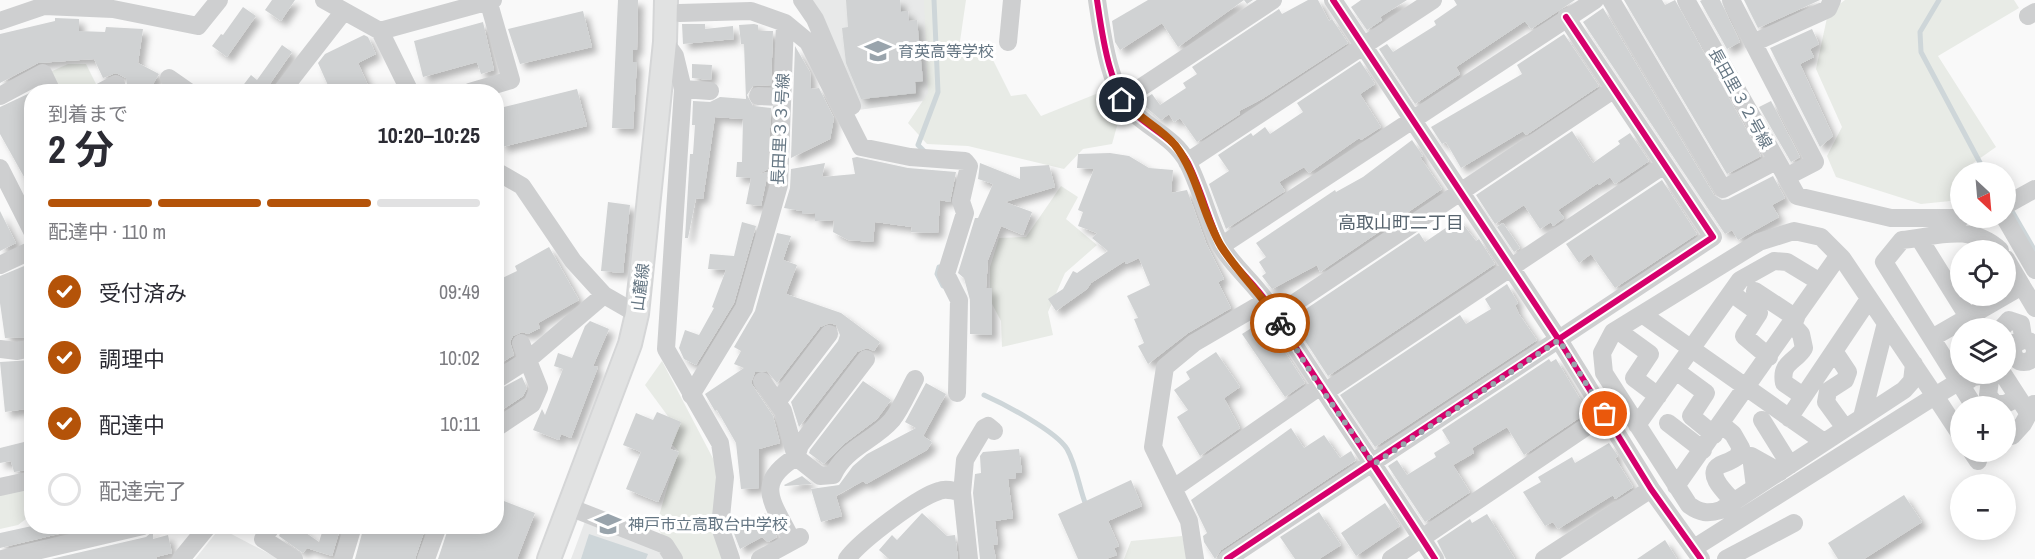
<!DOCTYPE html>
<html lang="ja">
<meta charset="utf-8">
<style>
:root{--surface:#fff;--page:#f7f7f7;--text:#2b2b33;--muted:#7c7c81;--line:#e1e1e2;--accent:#b45309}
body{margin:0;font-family:"Archivo Narrow","Noto Sans JP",sans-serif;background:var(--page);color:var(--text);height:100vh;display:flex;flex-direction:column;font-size:22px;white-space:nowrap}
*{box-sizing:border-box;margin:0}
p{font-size:20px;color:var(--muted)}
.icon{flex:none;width:33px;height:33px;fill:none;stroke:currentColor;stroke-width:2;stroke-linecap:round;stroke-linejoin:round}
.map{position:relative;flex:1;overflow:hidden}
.side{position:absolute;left:24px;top:84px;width:480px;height:450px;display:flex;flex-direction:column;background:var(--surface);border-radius:24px;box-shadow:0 3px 15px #0003}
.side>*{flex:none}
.needle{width:39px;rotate:154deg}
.fabs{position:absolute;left:1950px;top:162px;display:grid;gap:12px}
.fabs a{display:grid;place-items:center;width:66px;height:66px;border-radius:50%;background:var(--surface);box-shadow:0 3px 15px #0003;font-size:30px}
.pin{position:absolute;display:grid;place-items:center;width:51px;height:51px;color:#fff;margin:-26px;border:3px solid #fff;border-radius:50%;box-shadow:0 2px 6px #0007}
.courier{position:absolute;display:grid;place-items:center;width:60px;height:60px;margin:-30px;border:4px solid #b45309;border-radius:50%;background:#fff;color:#222;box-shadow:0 2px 8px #0007}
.head em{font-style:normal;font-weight:700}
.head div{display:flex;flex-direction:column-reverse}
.head{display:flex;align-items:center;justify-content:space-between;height:102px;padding:0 24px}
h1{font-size:39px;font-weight:700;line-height:45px}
.bar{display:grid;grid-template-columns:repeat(4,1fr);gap:9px 6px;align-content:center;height:72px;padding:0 24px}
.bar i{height:8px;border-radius:4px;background:var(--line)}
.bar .current{background:var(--accent)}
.bar p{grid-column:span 4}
ol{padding:0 24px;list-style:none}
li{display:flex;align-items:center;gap:18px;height:66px}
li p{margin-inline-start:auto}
li .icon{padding:6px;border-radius:50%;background:var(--accent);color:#fff;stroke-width:4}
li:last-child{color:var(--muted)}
li i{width:33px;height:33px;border:3px solid var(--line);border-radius:50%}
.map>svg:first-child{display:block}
</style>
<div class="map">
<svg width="2035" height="559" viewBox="0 0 2035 559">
<defs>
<filter id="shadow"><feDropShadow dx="5.5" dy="5.5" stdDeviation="3" flood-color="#0004"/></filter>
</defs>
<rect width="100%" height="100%" fill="#f9f9f9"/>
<path fill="#e8e9e9" d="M793 0H932L930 100 851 111 806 11Z
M590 508 679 559H571Z
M220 528 279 559H195Z"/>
<path fill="#e8ebe6" d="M924 0H966L958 55 992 58 1011 96 1026 94 1041 116 1106 90 1119 119 1112 144 1083 149 1064 169 968 146 927 144 908 123 928 93Z
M1845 0H2014L2019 8 1938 56 1996 147 1969 166 1971 172H1960V200L1921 204 1836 177 1827 156 1842 127 1816 69 1828 13Z
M68 64H86L97 86 87 91H61L50 72Z
M1061 186 1078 197 1066 219 1097 245 1065 273 1048 312 1053 335 1002 347 1001 321 990 300V267L999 238 1026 237Z
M662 361 718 468 722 559H679L656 526 678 451 663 434 670 419 645 385Z
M31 487V515L18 525 0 529V494Z
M1182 536 1188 559H1124L1131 541Z"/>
<path fill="#ced6d9" d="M589 534 648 554 646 559H581Z"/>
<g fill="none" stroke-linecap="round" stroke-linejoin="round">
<path stroke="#ced6d9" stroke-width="5" d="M1939 0 1920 32 1921 52 1985 172
M924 151 918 145 938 92 934 0
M2009 206 2035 251
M939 267 937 274 943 286
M984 395C1004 404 1056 431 1067 449 1077 467 1079 489 1087 508"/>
</g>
<path fill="#d0d2d3" filter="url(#shadow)" d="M272 0H295L281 21 265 10Z
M618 0H638L637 50H633V62H637L633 129 612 128Z
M846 0H900L901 12 908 11 909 21 917 20 923 81 915 82 916 93 861 99 846 63 842 28 848 27Z
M1148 0H1253L1247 4 1244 0 1178 47 1162 23 1120 50 1115 42 1112 21Z
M1308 0H1318L1329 21 1332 19 1348 43 1262 99 1239 111 1240 114 1197 142 1180 118 1174 122 1169 114 1161 120 1140 102 1152 94 1160 105 1186 88 1183 83 1197 74 1192 67 1279 9 1282 14Z
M1361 0H1407L1380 17 1382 20 1367 30 1351 7Z
M1454 0H1575L1531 29 1525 21 1456 67 1460 74 1415 104 1379 49 1387 44 1393 52 1436 25 1434 21 1457 5Z
M1624 0H1662L1665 5 1675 0 1761 156 1727 174Z
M1702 0H1720L1740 42 1727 49 1700 1Z
M1744 0H1820L1758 28Z
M243 7 256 16 227 57 212 46 221 34 223 35Z
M1603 8 1714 195 1722 200 1728 199 1773 176 1785 198 1772 205 1779 217 1738 240 1732 230 1725 234 1583 22Z
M583 11 592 47 520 64 508 29Z
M55 18 79 19V31L105 32 106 27 143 29 138 63 159 74 153 84 137 92H124L127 85 126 78 116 73 103 78 94 59 38 63 0 83V34L55 21Z
M483 22 494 70 481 74 477 62 423 77 414 41Z
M682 24H705V29L733 26 734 39 683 44Z
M754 24 758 25V31H773L771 85 753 86 747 95 753 106 771 108 768 169 759 174 768 172 761 206 746 204 751 178 736 177 737 162H742L743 119 715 117 703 199 696 198 688 238H685L690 154H693L695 125H692L693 101 710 102 720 97 746 99 744 44H741L739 25Z
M1812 29 1819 44 1810 49 1814 57 1800 64 1833 136 1820 147 1770 48Z
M1564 34 1599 86 1526 135 1523 131 1461 168 1446 142 1442 144 1431 127 1522 74 1517 65Z
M364 35 368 37 376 54 358 63 371 92H331L318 63 325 54Z
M282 45 292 52 267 88 270 92H238L251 75 257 80Z
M795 46 810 72 811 89 819 88 834 118 830 139 791 158Z
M1360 61 1375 84 1360 94 1381 127 1361 140 1359 138 1309 173 1304 167 1279 182 1285 191 1226 229 1209 184 1229 171 1218 155 1251 133 1253 136 1265 127 1270 134 1303 112 1297 103Z
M692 64 712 65 711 80 692 78Z
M577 89 587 126 502 147 496 125V109Z
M32 92V191L0 134V107Z
M1771 101 1800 157 1791 162 1759 107Z
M1572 131 1593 163 1620 144 1618 141 1630 133 1649 161 1615 184 1610 177 1599 185 1598 183 1558 210 1564 218 1553 226 1551 222 1540 229 1524 205 1495 224 1476 195Z
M1412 140 1423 156 1420 157 1442 189 1320 272 1317 265 1272 289 1262 276 1266 273 1259 262 1266 257 1256 243 1335 190 1336 192 1363 177Z
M1110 153 1129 156 1149 168 1173 170 1171 193 1187 190 1206 243 1224 279 1218 282 1231 308 1188 333 1148 364 1138 346 1144 343 1134 319 1138 318 1127 296 1150 285 1139 258 1126 264 1125 261 1091 283 1087 289 1056 311 1048 299 1063 289 1073 271 1077 273 1108 251 1092 238 1097 233 1078 226 1083 212 1078 210 1094 169 1077 168 1078 154Z
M857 157 908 168 956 172 950 202 940 200 938 233 911 232 912 227 875 222 873 242 848 240 833 232 834 220 815 221V213L802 214V211L784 208 790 188 791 169 825 163 822 177 855 174 852 158Z
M980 163 1020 179V167L1049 165 1055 187 1005 202 1032 212 1023 235 1001 226 988 260 986 288H992V335L970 334V300L964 278 958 273 975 218H978L993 184 978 179Z
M1662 180 1697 234 1615 288 1591 254 1579 263 1566 244Z
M608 202 630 205 623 273 601 271Z
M0 211 16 243 0 251Z
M1459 219 1476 241 1479 239 1495 264 1328 376 1291 319 1419 233 1425 242Z
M742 222 756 226 734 303 696 365 684 359 679 348 685 330 699 335 714 308 712 307 726 270 708 269 710 254 734 256Z
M1503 223 1520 248 1514 252 1497 227Z
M777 233 791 236 783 260 797 265 786 294 841 313 880 342 874 351 867 348 857 352 799 427 791 402 838 341 840 335 836 325 830 323 820 327 777 383 767 371 755 372 751 383 773 416 780 443 759 449V488L741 489 736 443 717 410 715 411 705 394 744 368 734 364 741 351 734 347 755 311Z
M549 247 579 300 538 323 540 328 528 334 522 332 513 336 510 342 514 355 496 366V281L517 271 515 266Z
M29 264 32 279V337L5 338 0 303V276Z
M1507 284 1518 303 1515 305 1519 314 1537 340 1375 447 1340 395 1460 315 1466 324 1491 309 1485 299Z
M1264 320 1305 383 1285 397 1242 334Z
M590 321 609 329 593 366 598 367 571 438 561 434 559 440 533 430 542 409 545 415 563 369 554 366 558 353 572 358 585 326Z
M1216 352 1240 387 1224 398 1240 428 1200 456 1177 417 1188 410 1174 390 1190 379 1186 372Z
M1549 359 1551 362 1556 359 1588 412 1524 455 1507 427 1472 448 1474 453 1453 465 1470 492 1425 522 1388 466 1397 460 1407 475 1436 457 1434 453 1450 443 1442 430Z
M32 360V408L5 412 0 362Z
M522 377 527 388 523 396 496 414V391Z
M863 381 891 400 877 419 845 443 824 464 809 453 810 450Z
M926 383 946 394 923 436 932 442 927 450 866 484 863 481 836 496 842 516 821 522 811 489 839 485 853 466 867 454 916 428 905 422Z
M657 412 681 422 670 449 679 452 658 502 626 489 641 452 623 445 636 413 653 420Z
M1291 428 1304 448 1324 435 1340 458 1351 451 1356 460 1221 550 1215 559 1204 542 1203 536 1207 533 1191 500Z
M32 440V469L14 472 11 461 0 463V448Z
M1609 443 1618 456 1615 458 1633 487 1615 499 1613 495 1558 529 1553 522 1545 526 1523 492 1541 482 1538 477 1572 457 1575 463Z
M1019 449 1022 473H1016V478L1008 479 1013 518 995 521 998 544 993 545 996 559H980L973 493 975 474 981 473 980 456 983 452Z
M802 476 812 484 785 486 784 485Z
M1131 480 1142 506 1108 521 1119 546 1114 548 1117 555 1106 559H1078L1058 514Z
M1904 495 1922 522 1864 559H1838L1828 543Z
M496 498 535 513 517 559H438L449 526H496Z
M1385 503 1400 526 1356 556 1341 533Z
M1319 512 1341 545 1319 559H1295L1280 537Z
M765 513 777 537 768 542 762 537 740 549 733 531Z
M922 513 947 536 955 535 958 559H889L879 550 892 535 897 540Z
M1487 514 1515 559H1446L1437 541 1470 519 1472 523Z
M32 526H92L0 548V533Z
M283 526H296L319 542 324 526H341L332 556 307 548 303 553 279 536Z
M364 526H426L415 559H355Z
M153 531V539L168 535 172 553 156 557 157 559H51L146 537Z
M1665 540 1677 559H1637Z"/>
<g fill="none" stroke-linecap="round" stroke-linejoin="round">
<g stroke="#d5d6d7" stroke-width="26">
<path id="major" d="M549 559 630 344 637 314 665 42 666 0"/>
</g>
<path stroke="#cecfd0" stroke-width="18" d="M324 0 380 31 410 92
M802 0 815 19 852 106
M1097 0C1102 33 1109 92 1135 114 1154 131 1176 140 1188 163 1201 189 1208 218 1220 244 1232 266 1255 283 1268 304 1322 390 1380 473 1435 559
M1333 0 1559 340 1651 489 1701 559
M1611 0 1723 189 1776 161
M1686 0 1797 196 1891 218H1961
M1731 0 1815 162 1786 177
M679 13 751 11 785 23 808 42 861 147 910 157 965 161 969 166 961 201 965 213 946 274 959 300 957 393
M2028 16 2035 12
M0 21 44 6 113 9 198 26 219 0
M380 31 493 0
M665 42 675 56 683 89 666 349 720 443 725 477 720 527 731 559
M1008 42 1012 0
M1753 43 1828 9 1832 0
M169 78 189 92
M683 89 710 91
M101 92 116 84
M281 92 344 11
M470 92 511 80 488 0
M0 96 43 73 52 92
M758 96 782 97
M1122 100 1273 0
M1187 162 1433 0
M0 168 32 231
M496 171 522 186 573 261 604 295 637 314
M2006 205 2035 189
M2005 218 2035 270
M1919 238 1975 328
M1221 246 1595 0
M2006 259 2035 308
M0 265 32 250
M1755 291 1796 318
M1731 293 1759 313 1744 336 1769 357
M1642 314 1824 442
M1275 316 1613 90
M1792 324 1801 334 1804 348C1796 362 1780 362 1784 383L1803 396
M2002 328 2009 320 2021 324 2023 337 2019 342 2012 343
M1617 330 1650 354 1634 378 1658 396
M1932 338 2022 286
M2013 351a11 11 0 1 1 22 0a11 11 0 1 1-22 0Z
M0 349 17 351 32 348
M1834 351 1848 372 1845 380 1828 391 1826 402 1845 428
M1914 364 1912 381 1904 390 1721 510C1708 514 1700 513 1689 505L1604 373 1602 353 1613 332 1759 242 1794 231 1821 237 1842 258 1935 396 1958 382
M1676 371 1706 393 1691 416 1714 435
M2003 374 2029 414
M496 380 529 359 604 295
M762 381 783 411 796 457 820 476 833 475C845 448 874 441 892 420 901 409 908 392 915 379
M1960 386 1973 377 1985 375 1990 380 1988 395 1995 404H2005L2018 398
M1325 392 1664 165
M691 395 744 308 779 185 785 23
M777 402 829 334
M1974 406 1884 262 1902 240C1938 236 1971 223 2000 250
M1862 417 1886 323
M1789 418 1869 299
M1762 420 1790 465
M1668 423 1703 450
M1721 424 1733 434 1741 448 1738 456C1732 461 1727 462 1720 465 1704 474 1727 494 1734 502
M1637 425 1740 280 1774 261 1787 262 1820 282
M496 428 532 404 539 388 521 343
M2006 436H2012L2023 424 2034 404
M1972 452 1978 461
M1676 486 1839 255
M0 487 32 480
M1755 487 1751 456 1780 472
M1174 488 1319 387
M569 507 665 545 674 559
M272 526 263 539 294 559
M792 541C774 503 752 484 796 457L800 445 866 359
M1694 548 1935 396 1960 434
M2 559 143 526
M181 559 208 526
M343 559 353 526
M426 559 438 526
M760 559 800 537
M847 559C860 541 918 497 939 491 946 488 955 491 962 493
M969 559 962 493 965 460 984 428 988 426 994 431
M1195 559 1189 521 1153 447 1165 367 1194 343 1266 301
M1227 559 1713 237 1566 17
M1391 559 1605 414
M1544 559 1651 489
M1726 559 1794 523"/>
<use href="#major" stroke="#e1e2e2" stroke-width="22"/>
<g stroke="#fff" stroke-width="10">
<path id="cycleway" d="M1097 0C1102 33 1109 92 1135 114 1154 131 1176 140 1188 163 1201 189 1208 218 1220 244 1232 266 1255 283 1268 304 1322 390 1380 473 1435 559
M1333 0 1559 340 1651 489 1701 559
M1227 559 1713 237 1566 17"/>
</g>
<use href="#cycleway" stroke="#d6006c" stroke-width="6"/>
</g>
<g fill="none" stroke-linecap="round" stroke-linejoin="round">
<path stroke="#99a4ac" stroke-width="6" stroke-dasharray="0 10.8" d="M1280 323 1320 387 1374 464 1559 340 1605 414"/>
<path stroke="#b45309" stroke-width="8" d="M1122 100C1137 117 1161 128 1175 145 1198 175 1202 214 1221 246 1238 273 1263 296 1280 323"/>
</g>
<defs>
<g id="school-bare" transform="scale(2.07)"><path d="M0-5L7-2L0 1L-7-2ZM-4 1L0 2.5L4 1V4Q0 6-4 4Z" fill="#99a4ac" stroke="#fff" stroke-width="2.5" paint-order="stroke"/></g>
</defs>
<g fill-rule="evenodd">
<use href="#school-bare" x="878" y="51"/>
<use href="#school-bare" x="608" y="524"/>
</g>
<g text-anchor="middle" stroke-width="6" stroke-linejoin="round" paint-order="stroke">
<g font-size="16" fill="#657683" stroke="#fff" text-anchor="start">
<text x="898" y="57">育英高等学校</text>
<text x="628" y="530">神戸市立高取台中学校</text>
</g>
<g font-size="16" fill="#657683" stroke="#fff">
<text transform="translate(1741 98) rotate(61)" y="6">長田里３２号線</text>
<text transform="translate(780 129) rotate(-87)" y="6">長田里３３号線</text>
<text transform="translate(640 287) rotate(-83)" y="6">山麓線</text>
</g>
<g font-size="18" fill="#57646e" stroke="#fff">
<text x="1401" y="229">高取山町二丁目</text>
</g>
</g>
</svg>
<div class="fabs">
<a><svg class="needle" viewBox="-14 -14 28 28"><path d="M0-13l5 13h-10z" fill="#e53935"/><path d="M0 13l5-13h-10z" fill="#7c7c81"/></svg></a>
<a><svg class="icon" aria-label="locate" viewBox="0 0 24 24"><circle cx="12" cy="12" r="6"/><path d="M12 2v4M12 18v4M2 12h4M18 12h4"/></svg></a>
<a><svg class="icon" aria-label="layers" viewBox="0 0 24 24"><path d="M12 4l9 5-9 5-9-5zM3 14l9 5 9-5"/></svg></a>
<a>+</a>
<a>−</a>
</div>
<div class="pin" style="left:1605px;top:414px;background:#ea580c"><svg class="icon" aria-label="bag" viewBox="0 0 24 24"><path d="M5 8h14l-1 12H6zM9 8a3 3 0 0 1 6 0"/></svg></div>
<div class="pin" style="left:1122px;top:100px;background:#1f2937"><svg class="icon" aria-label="home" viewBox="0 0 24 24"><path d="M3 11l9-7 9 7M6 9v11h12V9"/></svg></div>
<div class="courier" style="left:1280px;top:323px"><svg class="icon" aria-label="bike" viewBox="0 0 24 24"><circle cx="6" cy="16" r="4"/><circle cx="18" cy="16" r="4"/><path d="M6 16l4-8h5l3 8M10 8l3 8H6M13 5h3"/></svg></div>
<section class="side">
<div class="head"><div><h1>2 分</h1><p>到着まで</p></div><em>10:20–10:25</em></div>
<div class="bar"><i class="current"></i><i class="current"></i><i class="current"></i><i></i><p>配達中 · 110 m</p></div>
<ol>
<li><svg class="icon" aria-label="check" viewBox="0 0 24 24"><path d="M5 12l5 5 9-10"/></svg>受付済み<p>09:49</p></li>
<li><svg class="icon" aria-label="check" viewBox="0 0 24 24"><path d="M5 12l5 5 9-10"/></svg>調理中<p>10:02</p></li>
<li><svg class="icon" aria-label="check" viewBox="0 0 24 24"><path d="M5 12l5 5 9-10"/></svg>配達中<p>10:11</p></li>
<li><i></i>配達完了</li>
</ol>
</section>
</div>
